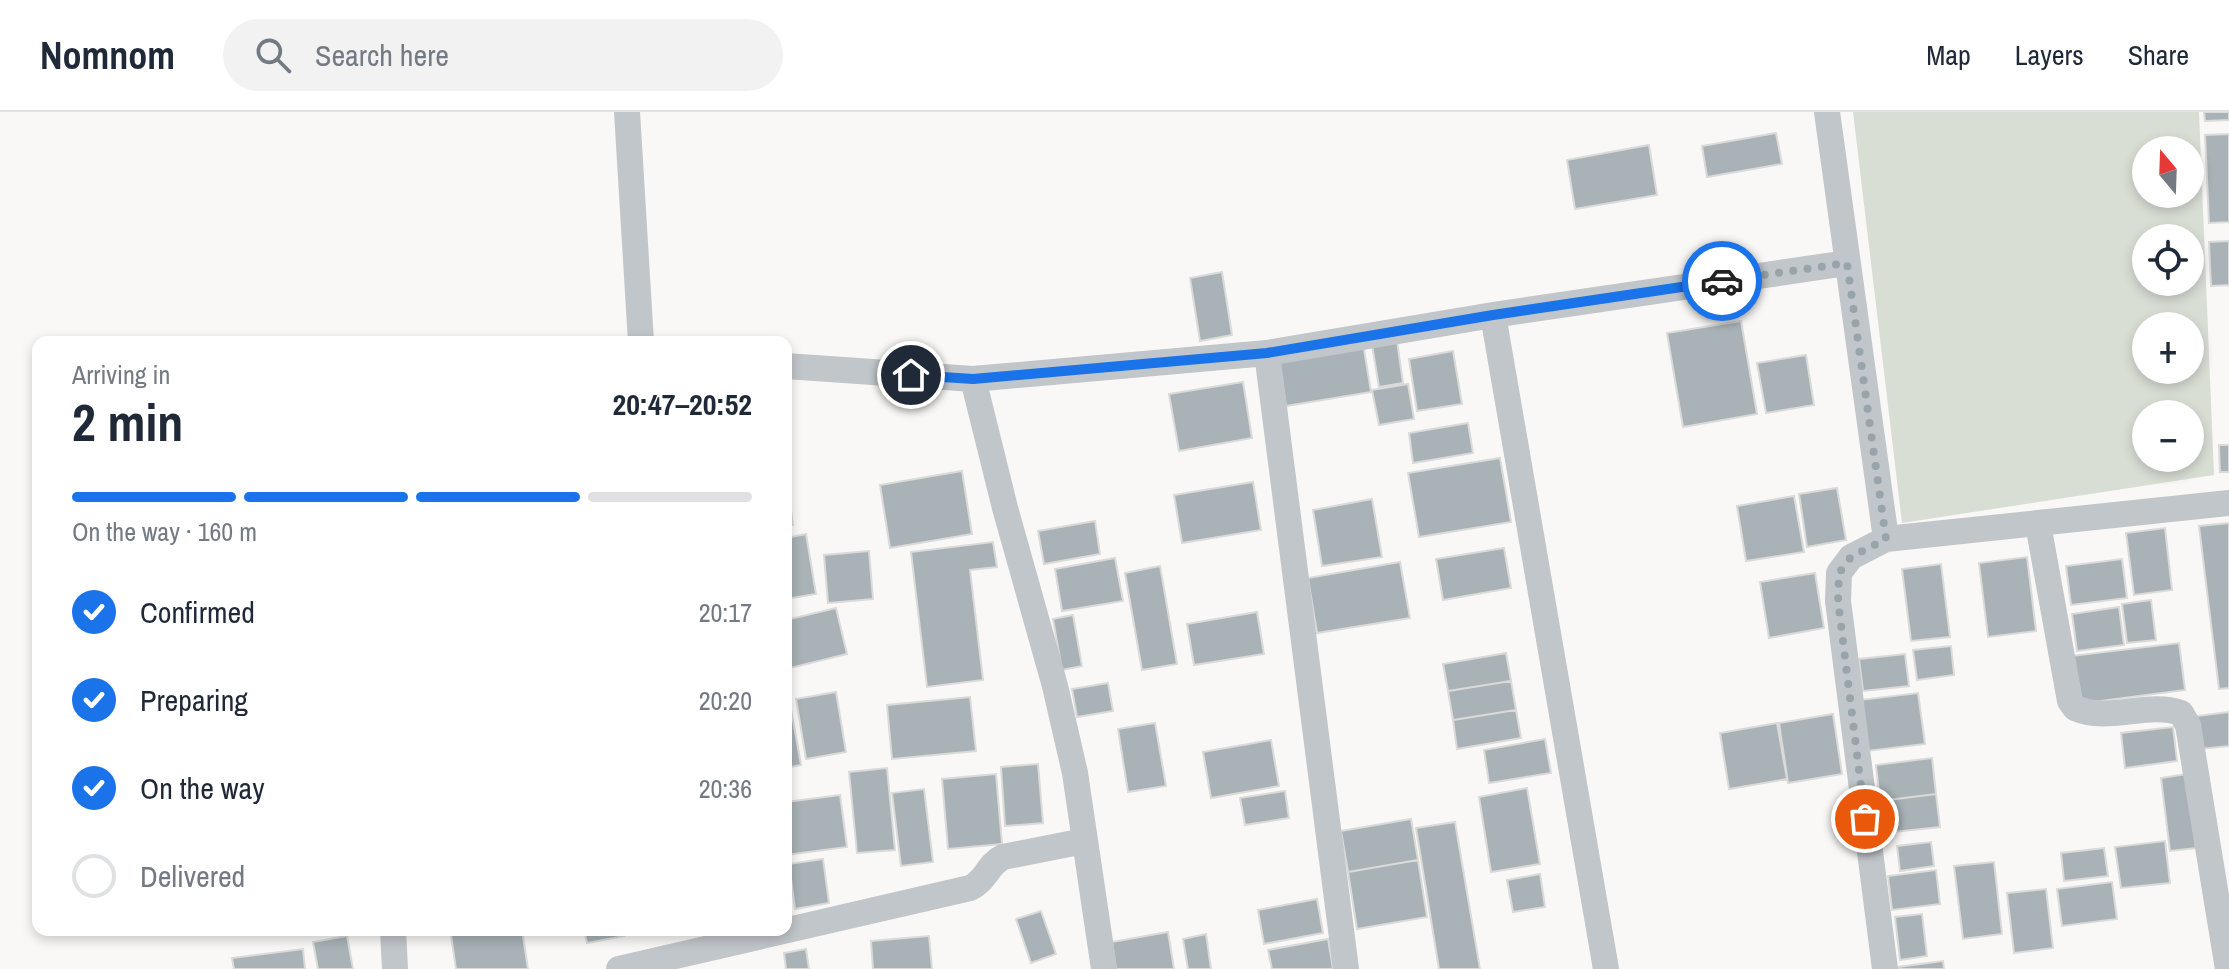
<!DOCTYPE html>
<meta charset="utf-8">
<style>
:root{--surface:#fff;--page:#f2f2f3;--text:#1f2937;--muted:#747a83;--line:#e0e1e3;--accent:#1a73e8}
body{margin:0;font-family:"Archivo Narrow",sans-serif;background:var(--page);color:var(--text);height:100vh;display:flex;flex-direction:column;font-size:30px;white-space:nowrap}
*{box-sizing:border-box;margin:0}
p{font-size:26px;color:var(--muted)}
.icon{flex:none;width:44px;height:44px;fill:none;stroke:currentColor;stroke-width:2;stroke-linecap:round;stroke-linejoin:round}
.map{position:relative;flex:1;overflow:hidden}
.panel{position:absolute;left:32px;top:224px;width:760px;height:600px;display:flex;flex-direction:column;background:var(--surface);border-radius:16px;box-shadow:0 4px 12px #0003}
.panel>*{flex:none}
.needle{width:52px;rotate:341deg}
.tools{position:absolute;left:2132px;top:24px;display:grid;gap:16px}
.tools a{display:grid;place-items:center;width:72px;height:72px;border-radius:50%;background:var(--surface);box-shadow:0 4px 12px #0003;font-size:40px}
.pin{position:absolute;display:grid;place-items:center;width:68px;height:68px;color:#fff;margin:-34px;border:4px solid #fff;border-radius:50%;box-shadow:0 2px 8px #0007}
.courier{position:absolute;display:grid;place-items:center;width:80px;height:80px;margin:-40px;border:6px solid #1a73e8;border-radius:50%;background:#fff;color:#222;box-shadow:0 2px 10px #0007}
.overview em{font-style:normal;font-weight:700}
.overview div{display:flex;flex-direction:column-reverse}
.overview{display:flex;align-items:center;justify-content:space-between;height:136px;padding:0 40px}
h1{font-size:52px;font-weight:700;line-height:60px}
.bar{display:grid;grid-template-columns:repeat(4,1fr);gap:12px 8px;align-content:center;height:96px;padding:0 40px}
.bar i{height:10px;border-radius:6px;background:var(--line)}
.bar .active{background:var(--accent)}
.bar p{grid-column:span 4}
ol{padding:0 40px;list-style:none}
li{display:flex;align-items:center;gap:24px;height:88px}
li p{margin-inline-start:auto}
li .icon{padding:8px;border-radius:50%;background:var(--accent);color:#fff;stroke-width:4}
li:last-child{color:var(--muted)}
li i{width:44px;height:44px;border:4px solid var(--line);border-radius:50%}
header{display:flex;align-items:center;gap:48px;box-sizing:border-box;height:112px;padding:0 40px;background:var(--surface);border-bottom:2px solid var(--line)}
header strong{font-size:38px}
nav{display:flex;gap:44px;margin-inline-start:auto;font-size:28px}
.search{width:560px;height:72px;background:var(--page);display:flex;align-items:center;gap:20px;box-sizing:border-box;padding:0 28px;border-radius:44px;color:var(--muted);font-size:30px}
.map>svg:first-child{display:block}
</style>
<header>
<strong>Nomnom</strong>
<div class="search"><svg class="icon" aria-label="search" viewBox="0 0 24 24"><circle cx="10" cy="10" r="6"/><path d="M15 15l6 6"/></svg>Search here</div>
<nav><a>Map</a><a>Layers</a><a>Share</a></nav>
</header>
<div class="map">
<svg width="2229" height="857" viewBox="0 0 2229 857">
<rect width="100%" height="100%" fill="#f9f8f6"/>
<path fill="#d9ded5" fill-rule="evenodd" d="M1853 0H2199L2214 363 1902 411ZM2146 38H2190V82H2146ZM2146 126H2190V170H2146ZM2146 214H2190V258H2146ZM2146 302H2190V346H2146Z"/>
<path fill="#a8b2b7" stroke="#dadad8" stroke-width="2" d="M2204 0H2229V8L2205 9Z
M1776 21 1782 52 1707 65 1702 34Z
M2229 22V110L2209 111 2205 23Z
M1649 33 1657 83 1575 97 1567 48Z
M2229 129V173L2211 174 2209 130Z
M1222 160 1232 223 1200 229 1190 166Z
M1741 209 1757 302 1683 315 1667 221Z
M1396 222 1403 271 1379 275 1371 227Z
M1363 231 1371 280 1286 294 1278 245Z
M1453 239 1462 292 1417 299 1409 247Z
M1806 243 1814 293 1766 301 1757 251Z
M1243 270 1252 326 1179 339 1169 282Z
M1408 272 1414 307 1379 313 1372 278Z
M1468 311 1473 341 1413 351 1409 321Z
M2219 333H2229V360H2220Z
M1500 346 1511 410 1419 425 1408 361Z
M962 359 972 422 890 436 880 373Z
M1253 370 1261 418 1182 431 1174 383Z
M788 376 793 413 786 414V377Z
M1837 376 1846 428 1807 435 1799 382Z
M1794 384 1804 440 1746 449 1737 394Z
M1372 387 1382 445 1322 454 1313 398Z
M1095 409 1100 442 1044 452 1038 419Z
M2229 411V576L2219 577 2199 414Z
M2165 416 2172 478 2134 483 2126 421Z
M806 422 816 482 786 487V426Z
M993 430 997 455 970 458 983 568 927 575 911 440Z
M1504 436 1511 476 1443 488 1436 447Z
M869 439 873 487 828 491 824 443Z
M2027 445 2036 519 1988 525 1979 451Z
M1115 446 1123 489 1062 499 1055 457Z
M2122 447 2127 486 2071 493 2066 454Z
M1400 450 1410 506 1317 521 1308 466Z
M1941 452 1950 525 1911 529 1902 457Z
M1160 454 1177 552 1142 558 1125 461Z
M1815 461 1824 516 1769 526 1760 470Z
M2151 488 2156 528 2127 531 2122 492Z
M2119 495 2124 533 2077 539 2072 502Z
M836 496 847 542 786 557V508Z
M1257 500 1264 542 1194 553 1187 512Z
M1073 503 1082 554 1062 558 1053 507Z
M2179 531 2185 578 2077 592 2071 544Z
M1951 534 1954 563 1917 568 1913 538Z
M1506 541 1511 569 1448 579 1443 552Z
M1905 542 1909 574 1863 579 1859 547Z
M1511 569 1516 598 1453 608 1448 579Z
M1108 571 1113 599 1077 605 1072 577Z
M836 580 846 640 806 647 796 587Z
M1918 581 1925 632 1867 639 1860 588Z
M970 585 976 639 892 647 887 593Z
M786 586H789L801 653 786 656Z
M1516 598 1521 626 1457 637 1453 608Z
M2229 600V634L2201 637 2197 604Z
M1833 602 1842 662 1788 671 1779 611Z
M1155 611 1166 674 1128 680 1118 617Z
M1777 611 1787 667 1729 677 1720 621Z
M2173 615 2177 649 2125 656 2121 621Z
M1545 627 1551 661 1489 671 1484 638Z
M1271 628 1279 674 1211 686 1203 640Z
M1932 646 1936 682 1880 689 1876 653Z
M1038 652 1043 711 1005 714 1001 655Z
M887 656 895 738 857 741 849 660Z
M996 662 1002 732 948 737 942 667Z
M2187 662 2196 736 2170 739 2161 666Z
M1527 676 1540 752 1491 760 1479 685Z
M924 677 933 750 901 754 892 681Z
M1285 679 1289 706 1245 713 1240 686Z
M1936 682 1940 715 1884 721 1880 689Z
M840 683 847 735 786 743V690Z
M1411 707 1418 748 1348 760 1341 719Z
M1455 710 1480 857H1439L1416 716Z
M2165 729 2170 771 2121 776 2115 735Z
M1931 730 1934 754 1900 759 1897 734Z
M2104 736 2108 764 2064 769 2061 741Z
M823 747 829 791 795 797 789 752Z
M1418 748 1427 805 1357 817 1348 760Z
M1994 750 2002 822 1963 827 1954 754Z
M1936 758 1940 792 1892 798 1888 764Z
M1540 762 1545 795 1513 800 1507 768Z
M2112 770 2117 807 2062 814 2057 777Z
M2046 777 2053 836 2014 841 2007 781Z
M1317 787 1323 821 1264 832 1258 798Z
M1041 799 1056 842 1031 851 1016 807Z
M1922 802 1927 844 1900 848 1895 805Z
M482 818H522L528 857H456L451 823Z
M584 818H623L624 824 587 831Z
M1168 820 1174 857H1116L1112 830Z
M1206 822 1211 857H1188L1183 827Z
M347 824 353 857H318L313 830Z
M929 824 932 857H873L871 829Z
M1328 827 1333 857H1272L1268 838Z
M303 837 305 857H234L232 846Z
M806 837 809 857H786L784 841Z
M1943 849 1944 857H1898V855Z"/>
<g fill="none" stroke-linecap="round" stroke-linejoin="round">
<path stroke="#c1c6ca" stroke-width="26" d="M627 0 641 230
M1827 0 1886 427
M1493 203 1606 857
M1267 241 1346 857
M786 254 973 267 1267 241 1493 203 1847 151
M973 267 1005 396 1055 574 1075 661 1104 857
M2038 412 2070 589 2075 596C2109 611 2147 589 2181 601L2188 613 2228 857
M393 818 395 857
M619 857 970 776C986 769 987 753 1003 745L1084 729
M1885 857 1838 489 1839 461 1851 445 1886 427 2229 391"/>
</g>
<g fill="none" stroke-linecap="round" stroke-linejoin="round">
<path stroke="#98a4aa" stroke-width="8" stroke-dasharray="0 14.4" d="M1722 169 1847 151 1886 427 1851 445 1839 461 1838 489 1865 707"/>
<path stroke="#1a73e8" stroke-width="10" d="M911 263 973 267 1267 241 1493 203 1722 169"/>
</g>
</svg>
<div class="tools">
<a><svg class="needle" viewBox="-14 -14 28 28"><path d="M0-13l5 13h-10z" fill="#e53935"/><path d="M0 13l5-13h-10z" fill="#747a83"/></svg></a>
<a><svg class="icon" aria-label="locate" viewBox="0 0 24 24"><circle cx="12" cy="12" r="6"/><path d="M12 2v4M12 18v4M2 12h4M18 12h4"/></svg></a>
<a>+</a>
<a>−</a>
</div>
<div class="pin" style="left:1865px;top:707px;background:#ea580c"><svg class="icon" aria-label="bag" viewBox="0 0 24 24"><path d="M5 8h14l-1 12H6zM9 8a3 3 0 0 1 6 0"/></svg></div>
<div class="pin" style="left:911px;top:263px;background:#1f2937"><svg class="icon" aria-label="home" viewBox="0 0 24 24"><path d="M3 11l9-7 9 7M6 9v11h12V9"/></svg></div>
<div class="courier" style="left:1722px;top:169px"><svg class="icon" aria-label="car" viewBox="0 0 24 24"><path d="M5 17H2v-5l4-1 3-4h7l3 4 3 1v5h-3M9 17h6M6 11h13"/><circle cx="7" cy="17" r="2"/><circle cx="17" cy="17" r="2"/></svg></div>
<section class="panel">
<div class="overview"><div><h1>2 min</h1><p>Arriving in</p></div><em>20:47–20:52</em></div>
<div class="bar"><i class="active"></i><i class="active"></i><i class="active"></i><i></i><p>On the way · 160 m</p></div>
<ol>
<li><svg class="icon" aria-label="check" viewBox="0 0 24 24"><path d="M5 12l5 5 9-10"/></svg>Confirmed<p>20:17</p></li>
<li><svg class="icon" aria-label="check" viewBox="0 0 24 24"><path d="M5 12l5 5 9-10"/></svg>Preparing<p>20:20</p></li>
<li><svg class="icon" aria-label="check" viewBox="0 0 24 24"><path d="M5 12l5 5 9-10"/></svg>On the way<p>20:36</p></li>
<li><i></i>Delivered</li>
</ol>
</section>
</div>
